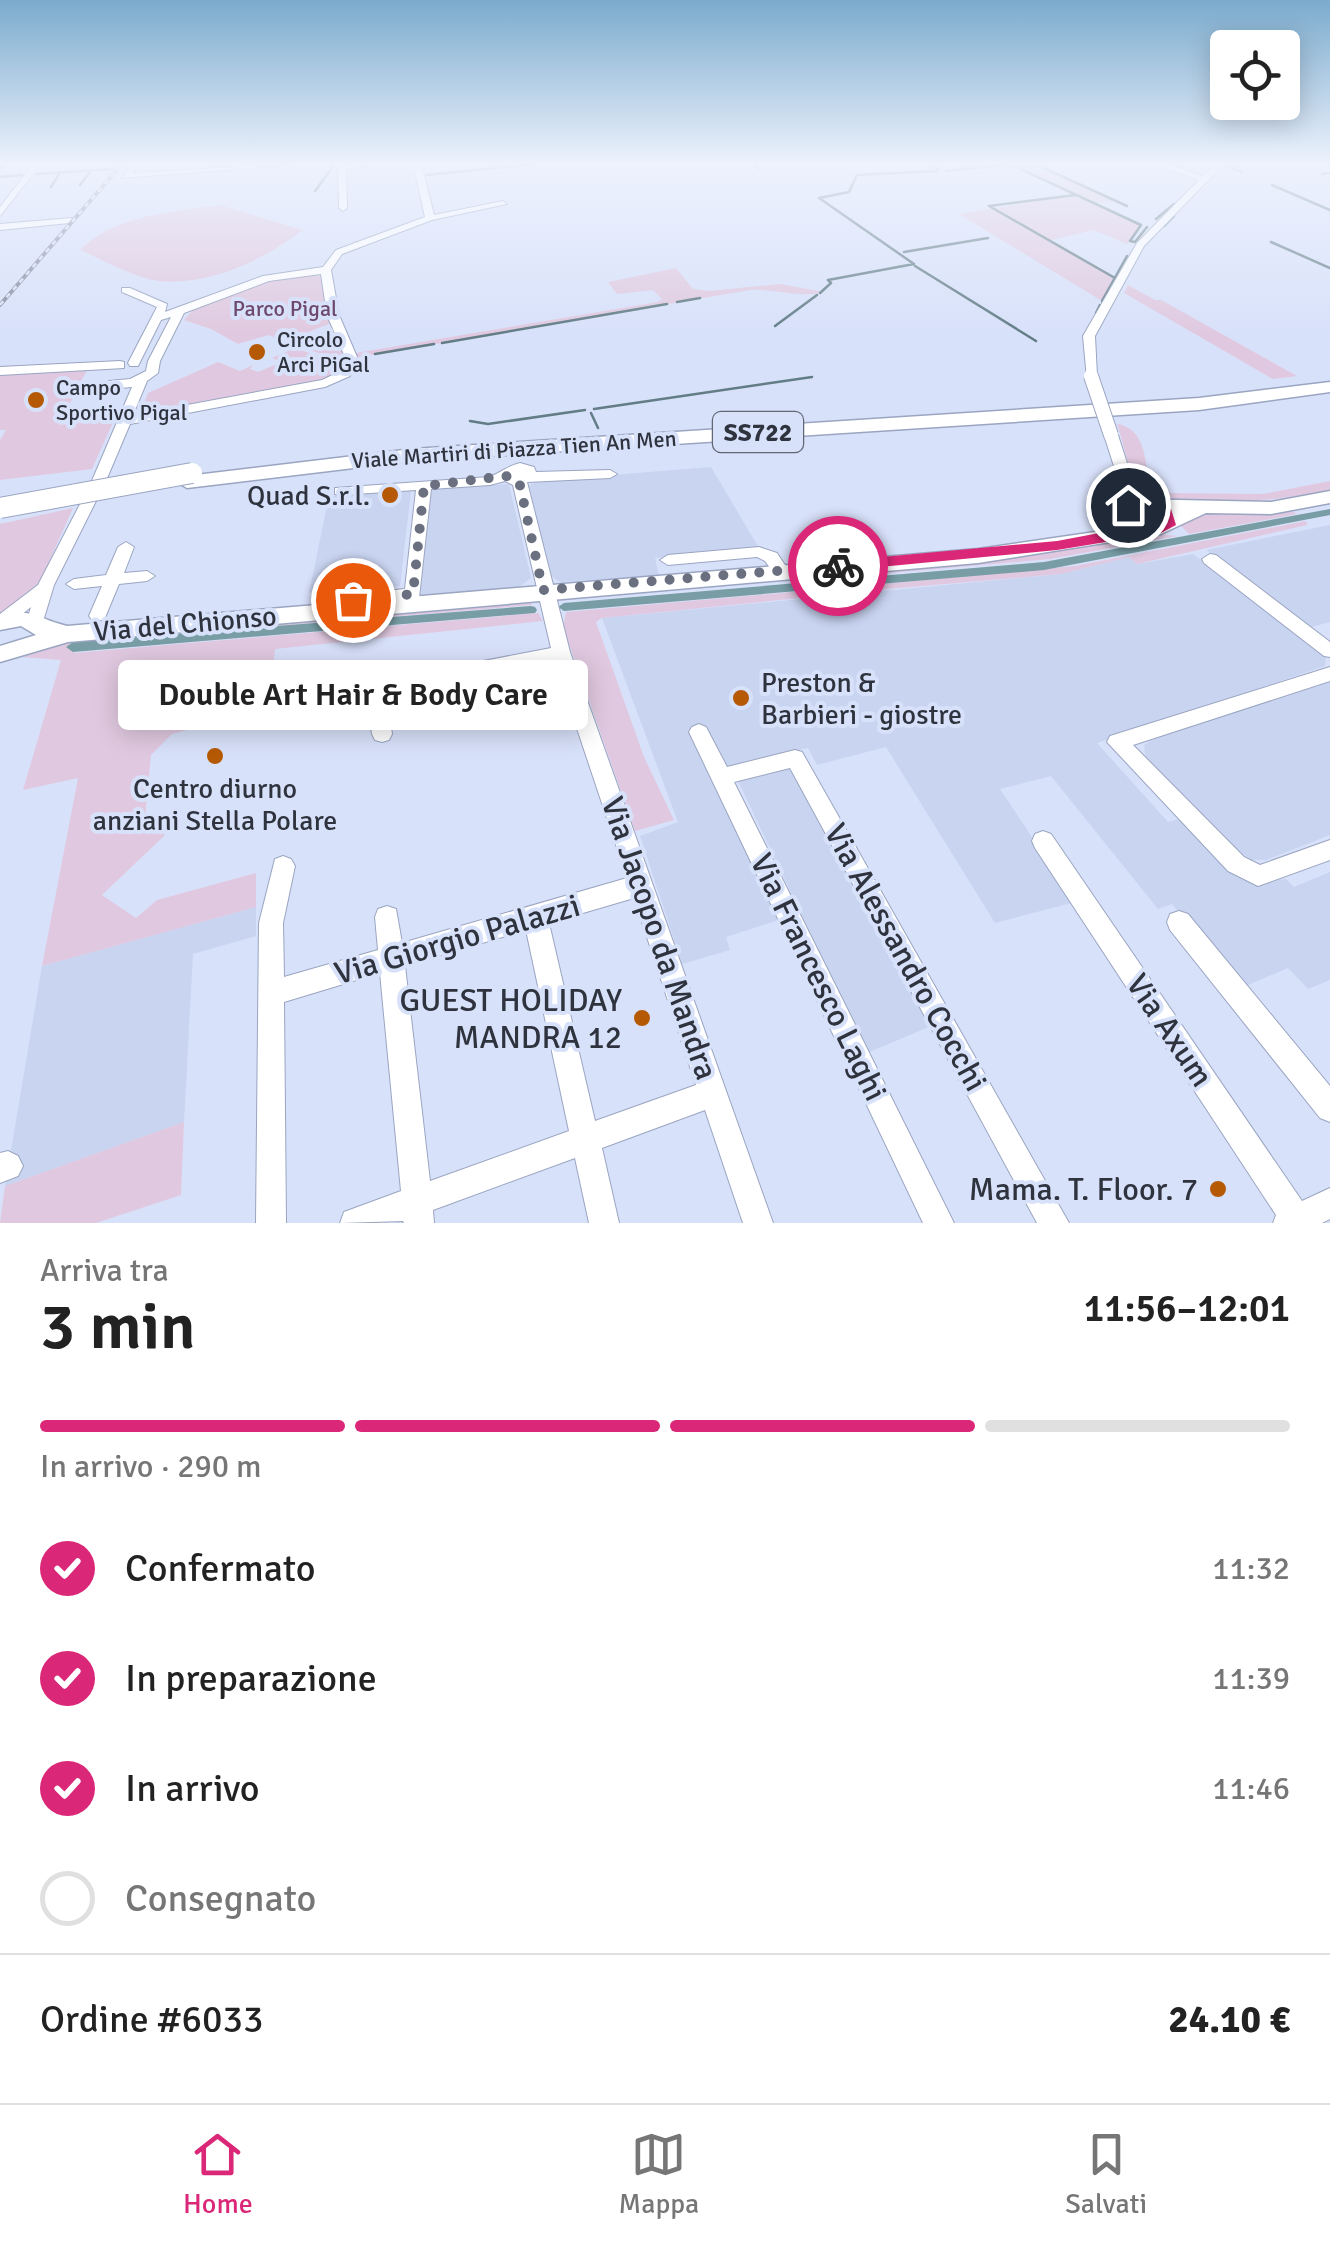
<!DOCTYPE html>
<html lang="it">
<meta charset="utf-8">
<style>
:root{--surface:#fff;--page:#f2f2f2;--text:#222;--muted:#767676;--line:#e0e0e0;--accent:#db2777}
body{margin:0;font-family:Signika,sans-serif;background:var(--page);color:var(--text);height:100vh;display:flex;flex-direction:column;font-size:38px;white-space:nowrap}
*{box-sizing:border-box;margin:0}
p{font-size:32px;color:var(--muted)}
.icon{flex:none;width:55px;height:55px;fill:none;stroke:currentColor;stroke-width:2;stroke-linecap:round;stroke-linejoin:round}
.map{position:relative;height:1223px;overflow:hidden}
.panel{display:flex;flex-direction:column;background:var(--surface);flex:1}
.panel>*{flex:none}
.buttons{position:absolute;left:1210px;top:30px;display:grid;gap:20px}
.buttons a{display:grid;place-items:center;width:90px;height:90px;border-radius:10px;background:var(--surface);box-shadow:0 5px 25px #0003;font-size:50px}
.pin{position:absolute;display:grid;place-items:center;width:85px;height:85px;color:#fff;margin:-42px;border:5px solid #fff;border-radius:50%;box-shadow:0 2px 10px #0007}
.courier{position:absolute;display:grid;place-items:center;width:100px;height:100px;margin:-50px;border:8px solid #db2777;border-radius:50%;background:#fff;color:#222;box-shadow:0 2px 12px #0007}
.bubble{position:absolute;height:70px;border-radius:10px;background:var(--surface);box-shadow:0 5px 25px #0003;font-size:32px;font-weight:600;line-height:70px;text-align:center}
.headline em{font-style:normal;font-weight:600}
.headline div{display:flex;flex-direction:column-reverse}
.headline{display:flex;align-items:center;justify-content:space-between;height:170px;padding:0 40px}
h1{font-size:65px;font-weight:600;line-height:75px}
.bar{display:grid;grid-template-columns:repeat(4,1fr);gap:15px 10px;align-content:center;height:120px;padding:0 40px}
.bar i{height:12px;border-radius:8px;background:var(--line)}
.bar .current{background:var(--accent)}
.bar p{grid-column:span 4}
.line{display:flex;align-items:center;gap:25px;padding:0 40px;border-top:2px solid var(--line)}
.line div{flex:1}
ol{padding:0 40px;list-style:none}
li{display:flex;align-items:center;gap:30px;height:110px}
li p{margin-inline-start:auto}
li .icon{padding:10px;border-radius:50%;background:var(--accent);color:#fff;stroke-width:4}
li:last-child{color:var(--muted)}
li i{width:55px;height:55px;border:5px solid var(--line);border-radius:50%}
.tabs{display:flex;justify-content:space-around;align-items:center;height:140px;border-top:2px solid var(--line);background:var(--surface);font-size:28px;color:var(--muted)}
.tabs a{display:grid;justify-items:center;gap:5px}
.tabs .current{color:var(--accent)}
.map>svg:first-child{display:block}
</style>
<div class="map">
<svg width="1330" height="1223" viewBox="0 0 1330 1223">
<rect width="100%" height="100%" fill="#d8e1fa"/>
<path fill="#c9d4f1" d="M711 467 759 548 655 558 659 575 560 582 551 576 529 486 536 481Z
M509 484 531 578 519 587 420 595 432 488Z
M411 491 400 586 309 593 329 496Z
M1330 525V622L1308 628 1206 550Z
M1193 554 1317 649 1326 657 1325 666 1097 743 1168 822 1179 819 1260 881 1286 879 1294 887 1330 872V980L1308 989 1288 968 1241 988 1172 904 1158 909 1051 776 1000 789 1075 902 995 923 886 747 817 765 808 748 716 769 785 918 726 937 730 950 682 964 640 836 678 822 602 618 1061 574 1129 557 1137 564Z
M1330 681V835L1266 860H1252L1238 851 1146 761 1144 745 1154 739Z
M791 766 936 1024 867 1053 738 781Z
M256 907V936L193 954 184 1122 5 1186 42 966Z"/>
<path fill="#e0c9e0" d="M1033 163 1115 201 1095 203 1141 225 1127 244 1094 230 1051 240 1114 277 1102 301 959 214 1073 195 1010 164Z
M220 205 302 230C265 260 209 286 159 281 134 278 103 260 80 250 115 215 172 212 220 205Z
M676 268 693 289 709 291 780 284 824 292C801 299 774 288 750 290L359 357 355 358 350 374 331 383 356 353 658 302 662 299 653 290 617 294 608 282Z
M315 275 322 277 332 323 284 341 269 335 238 344 211 329 184 320 192 311 273 278Z
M1128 285 1155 300H1161L1297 376 1273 379 1124 293Z
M334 327 346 354 345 368 334 378 139 415 148 393 218 362 240 371 253 365 250 369 258 372 277 364 302 374 305 372 272 358 295 348 330 360 332 358 296 345Z
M87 370 59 425 115 418 92 469 0 480V440L6 430H0V373Z
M1117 424C1146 428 1145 462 1150 486L1164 493 1263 494 1330 481V491C1296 497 1163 516 1141 489 1128 474 1124 443 1117 424Z
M73 508 40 582 0 615V524Z
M1287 509 1297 514 1189 534 1180 525 1198 512Z
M1306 521 1307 525 1137 564 1129 557 1061 574 853 592 851 587 1075 566Z
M1149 533 1178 536 1050 559 846 577Z
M839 588 840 594 602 618 596 622 644 757 674 820 635 831 563 627 566 612Z
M527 601 533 605 78 643 74 653 538 613 543 621 275 649 269 709 172 734 151 755 145 817 166 812 164 836 102 895 136 918 157 900 256 873V907L42 966 78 778 23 790 61 660 8 656 83 636Z
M184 1122 181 1195 96 1223H0L5 1186Z"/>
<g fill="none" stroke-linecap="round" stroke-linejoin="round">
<path stroke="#627d86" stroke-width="2.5" d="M752 163 758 169
M926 163 938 169
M1033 163 1127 206
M1010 164 1141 225 1130 241 1135 242
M1013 164 1024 163
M1224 165 1242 172
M0 168 6 163
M946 171 1011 164
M36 174 112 169
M1322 174 1330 173
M427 175 545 163
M0 177 22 175
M80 185 90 172
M1272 185 1330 210
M51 187 59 174
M315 191 334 165
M1075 195 989 206 1115 278
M1156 219 1174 204
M1164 226 1174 216
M1135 242 1147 227
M1271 242 1330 268
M904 252 988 238
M915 266 1036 341
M820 293 831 283 828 280 914 264 819 198 849 192 857 175 938 171
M1102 301 1127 256
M677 302 700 298
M1096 313 1100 305
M775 326 817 295
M442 343 667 304
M375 354 434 344
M594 409 812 377
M591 413 598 428
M470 421 488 424 585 410"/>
<path fill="#789da5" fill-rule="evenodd" d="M1330 509V515L1044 570 564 611 558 607 564 603 1044 562Z
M531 606 535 607 537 610 535 613 73 652 66 647 73 642Z"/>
<g stroke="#9aa5c1" stroke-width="2">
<path id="minor" d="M34 163H42L0 216V207Z
M133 163H141L132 173 312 163 122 178Z
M349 163 365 166 346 170 347 208 343 211 339 208 338 168Z
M413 163H421L434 215 503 201 507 204 432 220 342 254 331 270 339 315 357 357 350 376 325 387 130 424 105 483 54 585 41 628H29L26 624 31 607 7 626 0 628V614L38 585 91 483 132 387 109 389 103 385 109 381 130 379 146 371 148 361 171 317 161 320 138 366H130L128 363 157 307 122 292V288H130L167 304 165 312 263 276 323 267 336 250 425 217ZM321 274 327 315 345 357 341 371 322 380 133 415 147 381 158 373 160 361 184 313 269 281Z
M1166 163H1174L1175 166 1203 176 1217 163H1225L1144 246 1095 336 1097 376 1087 379 1083 336 1137 243 1199 180 1168 169Z
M72 218 69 223 0 230V224Z
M120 361 124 362V368L0 375V367Z
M1111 431 1118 435 1134 485 1133 509H1123L1120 485 1104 435Z
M520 463 534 467 536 472 610 470 617 474 610 478 527 482 570 652 773 1223H743L705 1110 602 1148 619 1223H589L575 1158 433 1210 434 1223H404L403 1221 340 1223 344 1212 401 1191 380 973 284 1002 286 1223H256L259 923 275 859 283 856 291 859 295 866 283 923 284 977 378 950 375 917 378 909 387 906 396 909 402 943 627 878 554 660 386 693 392 734 389 740 382 742 375 740 372 734 366 688 369 683 551 648 513 485 505 481 490 485 431 489 419 598 325 609 316 603 325 597 405 589 416 490 340 495 335 494V488L489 477C501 473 507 466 520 463ZM634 898 696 1085 595 1121 549 923ZM526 930 569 1131 430 1181 405 966Z
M126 542 134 547 124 573 147 571 155 576 147 581 119 584 104 620H92L89 616 102 586 74 589 66 584 74 579 106 575 118 547Z
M759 547 777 553 789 571 787 575H775L765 561 757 557 668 565 660 560 668 555Z
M1210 554 1216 555 1330 642V657L1324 656 1204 563 1202 559Z
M1330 667V681L1133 745 1244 857 1260 865 1330 840V860L1258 886 1228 871 1107 742 1110 736Z
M699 724 706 727 727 767 795 750 802 752 1069 1223H1037L790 768 734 782 954 1223H923L689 732 692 727Z
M1043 831 1051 834 1302 1201 1330 1188V1219L1322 1223H1273L1276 1215 1035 848 1032 841 1035 834Z
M1179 911 1188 914 1330 1086V1122L1320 1118 1170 930 1167 922 1170 914Z
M8 1151 18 1156 23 1166 18 1176 0 1183V1153Z"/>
</g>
<g stroke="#9aa5c1" stroke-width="3">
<path id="major" d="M1330 491V503L1271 514 1206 513 1161 534 978 563 68 642 0 662V646L36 635 21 626 0 630V614C36 609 35 618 67 626L978 549 1095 532 1111 521 1125 501 1132 499 1271 502ZM1138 511H1148L1162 519 1127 527Z"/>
</g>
<g stroke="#9aa5c1" stroke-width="3">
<path id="highway" d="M1330 382V392L1199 410 412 461 187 488 177 482 187 476 412 449 1199 398Z"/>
</g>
<use href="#minor" fill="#fff" fill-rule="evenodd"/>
<use href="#major" fill="#fff" fill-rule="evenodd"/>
<use href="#highway" fill="#fff" fill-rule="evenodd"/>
<g stroke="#888fa2" stroke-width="4">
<path id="rail" d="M0 305 123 163"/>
</g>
<use href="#rail" stroke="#d8e1fa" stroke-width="2.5" stroke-dasharray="5" stroke-linecap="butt"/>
<g stroke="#9aa5c1" stroke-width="16" stroke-linecap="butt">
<path id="minor-bridge" d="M1091 376 1111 435"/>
</g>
<g stroke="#9aa5c1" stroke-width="22" stroke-linecap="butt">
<path id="highway-bridge" d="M0 508 192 473"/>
</g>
<use href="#minor-bridge" stroke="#fff" stroke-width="14"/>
<use href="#highway-bridge" stroke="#fff" stroke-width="20"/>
</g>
<linearGradient id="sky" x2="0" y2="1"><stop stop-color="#7babcd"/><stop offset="0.49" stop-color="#edf2fd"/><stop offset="1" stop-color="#edf2fd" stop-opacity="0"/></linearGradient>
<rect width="1330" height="334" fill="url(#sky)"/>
<path fill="#db2777" d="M1127 481 1171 509 1176 525 1161 533 1057 550 838 571 830 566 838 561 1057 541 1163 521 1135 497 1133 508H1123L1120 485Z"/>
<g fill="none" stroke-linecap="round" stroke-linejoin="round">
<path stroke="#6a7080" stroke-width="10" stroke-dasharray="0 18" d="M353 600 413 594 424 486 506 476 519 481 543 590 838 566"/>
</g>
<g fill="#b65904" stroke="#d8e1fa" stroke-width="4">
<circle cx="257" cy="352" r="10"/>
<circle cx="36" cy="400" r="10"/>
<circle cx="390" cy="495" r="10"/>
<circle cx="741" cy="698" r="10"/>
<circle cx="215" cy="756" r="10"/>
<circle cx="642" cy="1018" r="10"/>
<circle cx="1218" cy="1189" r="10"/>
</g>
<g text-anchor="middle" stroke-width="8" stroke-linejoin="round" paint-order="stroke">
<g font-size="22" fill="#6d496d" stroke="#d8e1fa">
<text x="285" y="316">Parco Pigal</text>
</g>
<g font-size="22" fill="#2e333e" stroke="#d8e1fa" text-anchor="start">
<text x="277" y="347">Circolo<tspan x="277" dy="25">Arci PiGal</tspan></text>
<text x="56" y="395">Campo<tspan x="56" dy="25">Sportivo Pigal</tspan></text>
</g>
<g font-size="22" fill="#2e333e" stroke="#d8e1fa">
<text transform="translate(514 449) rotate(-4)" y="8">Viale Martiri di Piazza Tien An Men</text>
</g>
<rect fill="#d8e1fa" stroke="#616776" stroke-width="2.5" x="713" y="412" width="90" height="40" rx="8"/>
<g font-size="25" font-weight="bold" fill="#2e333e">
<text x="758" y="441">SS722</text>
</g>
<g font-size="28" fill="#2e333e" stroke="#d8e1fa" text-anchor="end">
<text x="370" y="505">Quad S.r.l.</text>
<text x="761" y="692" text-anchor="start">Preston &amp;<tspan x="761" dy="32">Barbieri - giostre</tspan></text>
<text x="215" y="798" text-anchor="middle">Centro diurno<tspan x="215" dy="32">anziani Stella Polare</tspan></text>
</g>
<g font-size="28" fill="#2e333e" stroke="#d8e1fa">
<text transform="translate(185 623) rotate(-5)" y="10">Via del Chionso</text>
</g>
<g font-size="32" fill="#2e333e" stroke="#d8e1fa">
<text transform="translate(660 938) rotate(71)" y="11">Via Jacopo da Mandra</text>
<text transform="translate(457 939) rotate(-16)" y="11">Via Giorgio Palazzi</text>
<text transform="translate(906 957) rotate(61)" y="11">Via Alessandro Cocchi</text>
<text transform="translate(819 977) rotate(64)" y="11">Via Francesco Laghi</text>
<text transform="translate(1170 1030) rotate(56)" y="11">Via Axum</text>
</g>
<g font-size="32" fill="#2e333e" stroke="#d8e1fa" text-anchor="end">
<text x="622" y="1011">GUEST HOLIDAY<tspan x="622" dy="37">MANDRA 12</tspan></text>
<text x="1198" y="1200">Mama. T. Floor. 7</text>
</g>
</g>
</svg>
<div class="buttons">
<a><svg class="icon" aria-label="locate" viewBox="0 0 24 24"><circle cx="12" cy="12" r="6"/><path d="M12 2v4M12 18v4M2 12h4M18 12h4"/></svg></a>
</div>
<div class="pin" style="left:353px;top:600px;background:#ea580c"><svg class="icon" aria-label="bag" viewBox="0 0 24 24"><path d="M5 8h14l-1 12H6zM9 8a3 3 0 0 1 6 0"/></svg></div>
<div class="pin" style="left:1128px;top:505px;background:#1f2937"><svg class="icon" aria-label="home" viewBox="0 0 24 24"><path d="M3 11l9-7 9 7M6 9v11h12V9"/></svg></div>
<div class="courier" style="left:838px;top:566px"><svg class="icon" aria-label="bike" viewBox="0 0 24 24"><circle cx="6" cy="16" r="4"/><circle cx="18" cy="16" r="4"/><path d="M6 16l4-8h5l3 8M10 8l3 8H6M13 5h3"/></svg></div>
<div class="bubble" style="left:118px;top:660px;width:470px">Double Art Hair &amp; Body Care</div>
</div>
<section class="panel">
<div class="headline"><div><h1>3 min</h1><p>Arriva tra</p></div><em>11:56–12:01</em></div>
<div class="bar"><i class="current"></i><i class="current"></i><i class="current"></i><i></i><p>In arrivo · 290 m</p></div>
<ol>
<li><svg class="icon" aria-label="check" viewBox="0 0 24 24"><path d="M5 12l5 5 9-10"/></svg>Confermato<p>11:32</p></li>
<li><svg class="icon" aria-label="check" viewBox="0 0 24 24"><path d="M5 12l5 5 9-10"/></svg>In preparazione<p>11:39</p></li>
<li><svg class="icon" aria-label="check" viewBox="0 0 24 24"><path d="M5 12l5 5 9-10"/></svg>In arrivo<p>11:46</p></li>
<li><i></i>Consegnato</li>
</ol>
<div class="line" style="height:130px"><div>Ordine #6033</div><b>24.10 €</b></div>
</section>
<nav class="tabs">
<a class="current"><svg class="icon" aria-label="home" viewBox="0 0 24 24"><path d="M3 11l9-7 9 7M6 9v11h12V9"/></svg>Home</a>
<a><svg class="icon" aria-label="map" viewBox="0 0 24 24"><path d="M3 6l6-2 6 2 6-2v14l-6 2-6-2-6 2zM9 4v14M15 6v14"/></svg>Mappa</a>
<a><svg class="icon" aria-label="saved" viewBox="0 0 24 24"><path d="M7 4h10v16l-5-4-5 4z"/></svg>Salvati</a>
</nav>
